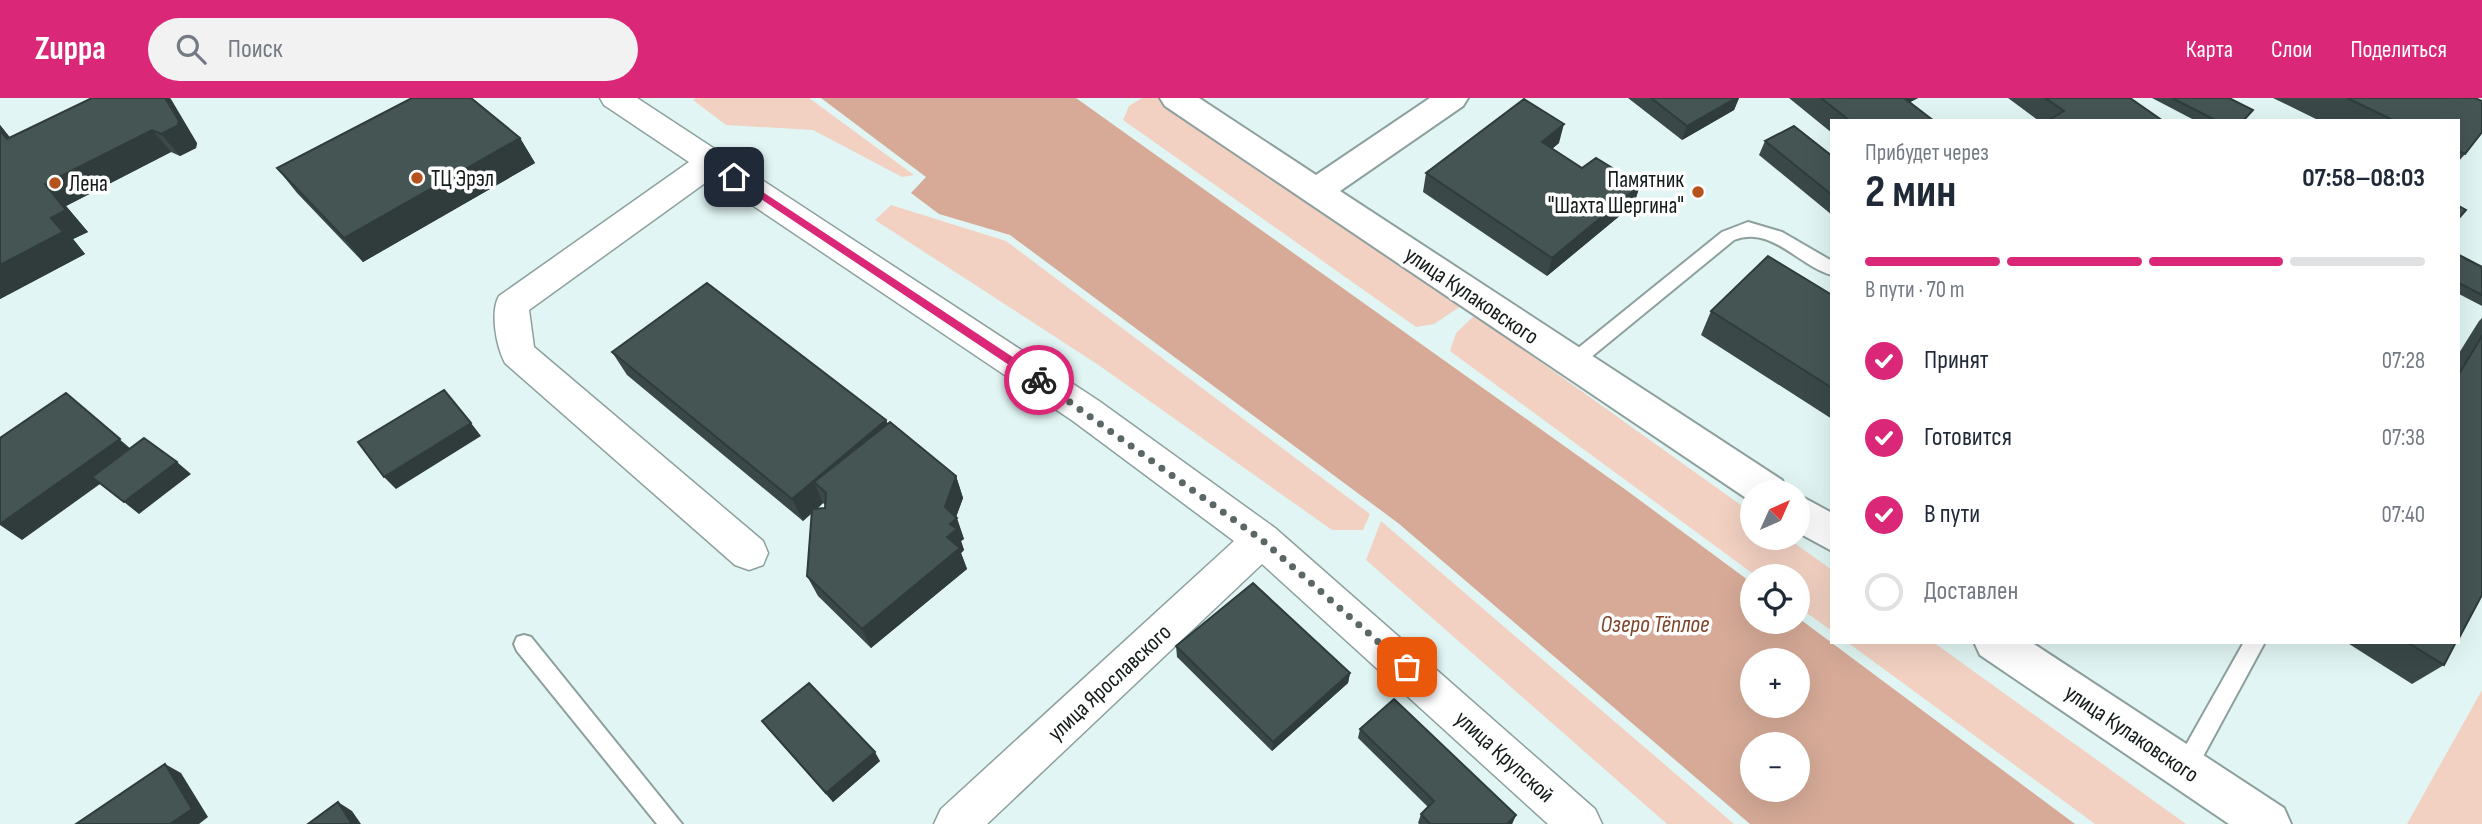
<!DOCTYPE html>
<html lang="ru">
<meta charset="utf-8">
<style>
:root{--surface:#fff;--page:#f2f2f3;--text:#1f2937;--muted:#747a83;--line:#e0e1e3;--accent:#db2777}
body{margin:0;font-family:"Sofia Sans Condensed",sans-serif;background:var(--page);color:var(--text);height:100vh;display:flex;flex-direction:column;font-size:26px;white-space:nowrap}
*{box-sizing:border-box;margin:0}
p{font-size:23px;color:var(--muted)}
.icon{flex:none;width:38px;height:38px;fill:none;stroke:currentColor;stroke-width:2;stroke-linecap:round;stroke-linejoin:round}
.map{position:relative;flex:1;overflow:hidden}
.side{position:absolute;left:1830px;top:21px;width:630px;height:525px;display:flex;flex-direction:column;background:var(--surface);border-radius:0px;box-shadow:0 7px 28px #0002}
.side>*{flex:none}
.needle{width:46px;rotate:45deg}
.fabs{position:absolute;left:1740px;top:382px;display:grid;gap:14px}
.fabs a{display:grid;place-items:center;width:70px;height:70px;border-radius:50%;background:var(--surface);box-shadow:0 7px 28px #0002;font-size:35px}
.pin{position:absolute;display:grid;place-items:center;width:60px;height:60px;color:#fff;margin:-30px;border-radius:14px;box-shadow:0 4px 10px #0006}
.courier{position:absolute;display:grid;place-items:center;width:70px;height:70px;margin:-35px;border:5px solid #db2777;border-radius:50%;background:#fff;color:#222;box-shadow:0 2px 9px #0007}
.overview em{font-style:normal;font-weight:700}
.overview div{display:flex;flex-direction:column-reverse}
.overview{display:flex;align-items:center;justify-content:space-between;height:119px;padding:0 35px}
h1{font-size:46px;font-weight:700;line-height:52px}
.bar{display:grid;grid-template-columns:repeat(4,1fr);gap:10px 7px;align-content:center;height:84px;padding:0 35px}
.bar i{height:9px;border-radius:5px;background:var(--line)}
.bar .on{background:var(--accent)}
.bar p{grid-column:span 4}
ol{padding:0 35px;list-style:none}
li{display:flex;align-items:center;gap:21px;height:77px}
li p{margin-inline-start:auto}
li .icon{padding:7px;border-radius:50%;background:var(--accent);color:#fff;stroke-width:4}
li:last-child{color:var(--muted)}
li i{width:38px;height:38px;border:4px solid var(--line);border-radius:50%}
header{display:flex;align-items:center;gap:42px;box-sizing:border-box;height:98px;padding:0 35px;background:var(--accent);color:#fff}
header strong{font-size:33px}
nav{display:flex;gap:38px;margin-inline-start:auto;font-size:24px}
.search{width:490px;height:63px;background:var(--page);display:flex;align-items:center;gap:18px;box-sizing:border-box;padding:0 24px;border-radius:38px;color:var(--muted);font-size:26px}
.map>svg:first-child{display:block}
</style>
<header>
<strong>Zuppa</strong>
<div class="search"><svg class="icon" aria-label="search" viewBox="0 0 24 24"><circle cx="10" cy="10" r="6"/><path d="M15 15l6 6"/></svg>Поиск</div>
<nav><a>Карта</a><a>Слои</a><a>Поделиться</a></nav>
</header>
<div class="map">
<svg width="2482" height="726" viewBox="0 0 2482 726">
<rect width="100%" height="100%" fill="#e1f6f4"/>
<path fill="#f2d1c2" d="M696 0H809L914 77 902 79 813 32 726 27 693 2Z
M1142 0H1158L1461 208 1434 226 1416 229 1123 22 1129 8Z
M891 107 1006 143 1370 416 1363 432H1332L1097 266 875 122Z
M1475 217 1752 415V439H1786L1832 472V533L1797 508V478H1756L1450 253 1456 235Z
M1381 423 1734 726H1667L1366 462Z
M1847 544H1933L2186 726H2095Z
M2482 592V726H2407Z"/>
<path fill="#d6aa97" fill-rule="evenodd" d="M821 0H1076L1626 392 1752 485V523H1797V519L2075 726H1750L1398 425 1010 137 939 116 911 95 926 79ZM1752 562H1797V607H1752ZM1752 646H1797V691H1752Z"/>
<g fill="none" stroke-linecap="round" stroke-linejoin="round">
<g stroke="#8da09e" stroke-width="4">
<path id="lane" d="M1748 124 1782 134 1832 163V177C1798 168 1772 127 1734 142L1579 269H1567L1564 264 1567 259 1722 134Z
M524 537 531 539 682 726H657L517 553 514 546 517 539Z
M2244 544H2265L2193 677 2185 681 2177 677 2174 670 2177 663Z"/>
</g>
<g stroke="#8da09e" stroke-width="3">
<path id="street" d="M600 0H637L1099 303 1275 430 1595 711 1602 726H1548L1262 466 987 726H934L941 711 1234 443 1073 323 712 80 529 212 534 249 763 443 768 455 763 467 749 472 735 467 505 265C496 248 490 214 499 198L689 64 604 7Z"/>
</g>
<g stroke="#8da09e" stroke-width="4">
<path id="secondary" d="M1160 0H1199L1316 77 1430 0H1468L1463 8 1340 93 1782 382 1787 394H1752V404L1165 8Z
M1797 396 1832 415V453L1797 434Z
M1974 544H2031L2284 710 2291 726H2229L1980 557Z"/>
</g>
<use href="#lane" fill="#fff" fill-rule="evenodd"/>
<use href="#street" fill="#fff" fill-rule="evenodd"/>
<use href="#secondary" fill="#fff" fill-rule="evenodd"/>
</g>
<path fill="#3a4948" fill-rule="evenodd" d="M92 0 197 45 196 50 180 58 171 54 66 108 88 134 73 141 85 156 0 201V27L10 40Z
M1628 0H1739L1734 12 1682 42Z
M1789 0H1918L1910 4 1934 23H1832V35Z
M2008 0H2130L2163 23H2039Z
M2152 0H2229L2244 23H2196Z
M2273 0H2475L2465 56 2459 63V23H2320Z
M520 40 535 65 363 164 297 95 277 70Z
M1765 43 1832 58V117L1759 57Z
M1559 45 1552 51 1582 70 1640 87 1634 106 1547 178 1423 94 1426 75Z
M2459 157 2482 169V208L2459 196Z
M1832 197V321L1701 237 1711 213Z
M2482 220V497L2459 540V255L2479 223Z
M612 254 886 322 888 326 956 378 963 400 956 419 964 441 961 443 964 452 961 455 967 471 871 550 818 498 807 478 812 415 803 423 627 277ZM823 405 825 407V410L817 411Z
M2346 544H2456L2444 567 2412 586Z
M1176 548 1350 575 1348 585 1272 653 1177 559Z
M762 623 880 663 833 704 769 632Z
M1360 631 1516 717 1512 726H1419L1418 725 1421 716 1428 709 1358 640Z"/>
<path fill="#303c3b" d="M165 0H170L171 1 197 45 196 50 180 58 161 36Z
M1736 0H1739L1734 12 1682 42 1687 28Z
M1897 0H1918L1889 15Z
M1564 26 1559 45 1537 63 1542 44Z
M0 27 29 63 7 41 0 32Z
M152 32 171 54 66 108 88 134 73 141 85 156 0 201V167L51 120 45 86Z
M520 40 535 65 363 164 344 140Z
M1640 87 1634 106 1547 178 1552 160Z
M66 295 139 358 22 442 0 427Z
M886 322 894 345 814 384 823 405 803 423 792 401Z
M471 325 481 338 396 391 384 379Z
M177 364 191 376 139 416 124 404Z
M956 378 963 400 955 422 957 420 964 441 961 443 964 452 961 455 967 471 871 550 862 531 947 439 945 409Z
M1350 575 1348 585 1272 653 1273 644Z
M875 654 880 663 833 704 826 695Z
M165 666 181 675 208 719 199 726H170Z
M338 704 352 713 361 726H352Z
M1516 717 1512 726H1507Z"/>
<path fill="#445554" stroke="#303c3b" stroke-width="2" d="M92 0H165L179 23 177 28 161 36 152 32 45 86 66 112 51 120 63 134 0 167V32L7 41Z
M412 0H471L520 40 344 140 277 70Z
M1651 0H1736L1687 28Z
M1821 0H1904L1934 23H1850Z
M2045 0H2130L2163 23H2047L2064 13Z
M2172 0H2229L2253 12 2243 23H2217Z
M2347 0H2475L2482 3V34L2465 56 2459 53V23H2395Z
M1524 1 1564 26 1542 44 1582 70 1596 60 1640 87 1552 160 1426 75Z
M1794 28 1832 58V97L1765 43Z
M2459 108 2466 112 2459 120Z
M2459 157 2482 169V197L2459 185Z
M1768 158 1832 197V290L1711 213Z
M707 185 886 322 792 401 612 254Z
M2482 238V497L2459 540V276Z
M444 292 471 325 384 379 358 344Z
M66 295 120 341 0 426V340Z
M890 324 956 378 945 409 957 420 950 426 957 431 947 439 960 450 862 531 807 478 812 411 825 410 826 395 814 384Z
M144 340 177 364 124 404 92 379Z
M1253 485 1350 575 1273 644 1176 548Z
M2407 544H2456L2444 567Z
M809 585 875 654 826 695 762 623Z
M1394 601 1516 717 1507 726H1430L1421 716 1434 703 1360 631Z
M165 666 192 711 170 726H76Z
M338 704 352 726H308Z"/>
<path fill="#db2777" d="M734 75 1043 279V285H1036L731 81 730 79Z"/>
<g fill="none" stroke-linecap="round" stroke-linejoin="round">
<path stroke="#5b6766" stroke-width="7" stroke-dasharray="0 12.6" d="M1039 282 1262 442 1407 569"/>
</g>
<g fill="#b6521c" stroke="#fefefe" stroke-width="2.5">
<circle cx="417" cy="80" r="7"/>
<circle cx="55" cy="85" r="7"/>
<circle cx="1698" cy="94" r="7"/>
</g>
<g text-anchor="middle" stroke-width="7" stroke-linejoin="round" paint-order="stroke">
<g font-size="23" fill="#131a1a" stroke="#fefefe" text-anchor="start">
<text x="431" y="88">ТЦ Эрэл</text>
<text x="1684" y="89" text-anchor="end">Памятник<tspan x="1684" dy="26">"Шахта Шергина"</tspan></text>
<text x="69" y="93">Лена</text>
</g>
<g font-size="23" fill="#131a1a" stroke="#fefefe">
<text transform="translate(1472 197) rotate(34)" y="8">улица Кулаковского</text>
<text transform="translate(1109 584) rotate(-43)" y="8">улица Ярославского</text>
<text transform="translate(2132 635) rotate(34)" y="8">улица Кулаковского</text>
<text transform="translate(1505 658) rotate(42)" y="8">улица Крупской</text>
</g>
<g font-size="24" font-style="italic" fill="#7d4429" stroke="#fefefe">
<text x="1655" y="534">Озеро Тёплое</text>
</g>
</g>
</svg>
<div class="fabs">
<a><svg class="needle" viewBox="-14 -14 28 28"><path d="M0-13l5 13h-10z" fill="#e53935"/><path d="M0 13l5-13h-10z" fill="#747a83"/></svg></a>
<a><svg class="icon" aria-label="locate" viewBox="0 0 24 24"><circle cx="12" cy="12" r="6"/><path d="M12 2v4M12 18v4M2 12h4M18 12h4"/></svg></a>
<a>+</a>
<a>−</a>
</div>
<div class="pin" style="left:1407px;top:569px;background:#ea580c"><svg class="icon" aria-label="bag" viewBox="0 0 24 24"><path d="M5 8h14l-1 12H6zM9 8a3 3 0 0 1 6 0"/></svg></div>
<div class="pin" style="left:734px;top:79px;background:#1f2937"><svg class="icon" aria-label="home" viewBox="0 0 24 24"><path d="M3 11l9-7 9 7M6 9v11h12V9"/></svg></div>
<div class="courier" style="left:1039px;top:282px"><svg class="icon" aria-label="bike" viewBox="0 0 24 24"><circle cx="6" cy="16" r="4"/><circle cx="18" cy="16" r="4"/><path d="M6 16l4-8h5l3 8M10 8l3 8H6M13 5h3"/></svg></div>
<section class="side">
<div class="overview"><div><h1>2 мин</h1><p>Прибудет через</p></div><em>07:58–08:03</em></div>
<div class="bar"><i class="on"></i><i class="on"></i><i class="on"></i><i></i><p>В пути · 70 m</p></div>
<ol>
<li><svg class="icon" aria-label="check" viewBox="0 0 24 24"><path d="M5 12l5 5 9-10"/></svg>Принят<p>07:28</p></li>
<li><svg class="icon" aria-label="check" viewBox="0 0 24 24"><path d="M5 12l5 5 9-10"/></svg>Готовится<p>07:38</p></li>
<li><svg class="icon" aria-label="check" viewBox="0 0 24 24"><path d="M5 12l5 5 9-10"/></svg>В пути<p>07:40</p></li>
<li><i></i>Доставлен</li>
</ol>
</section>
</div>
